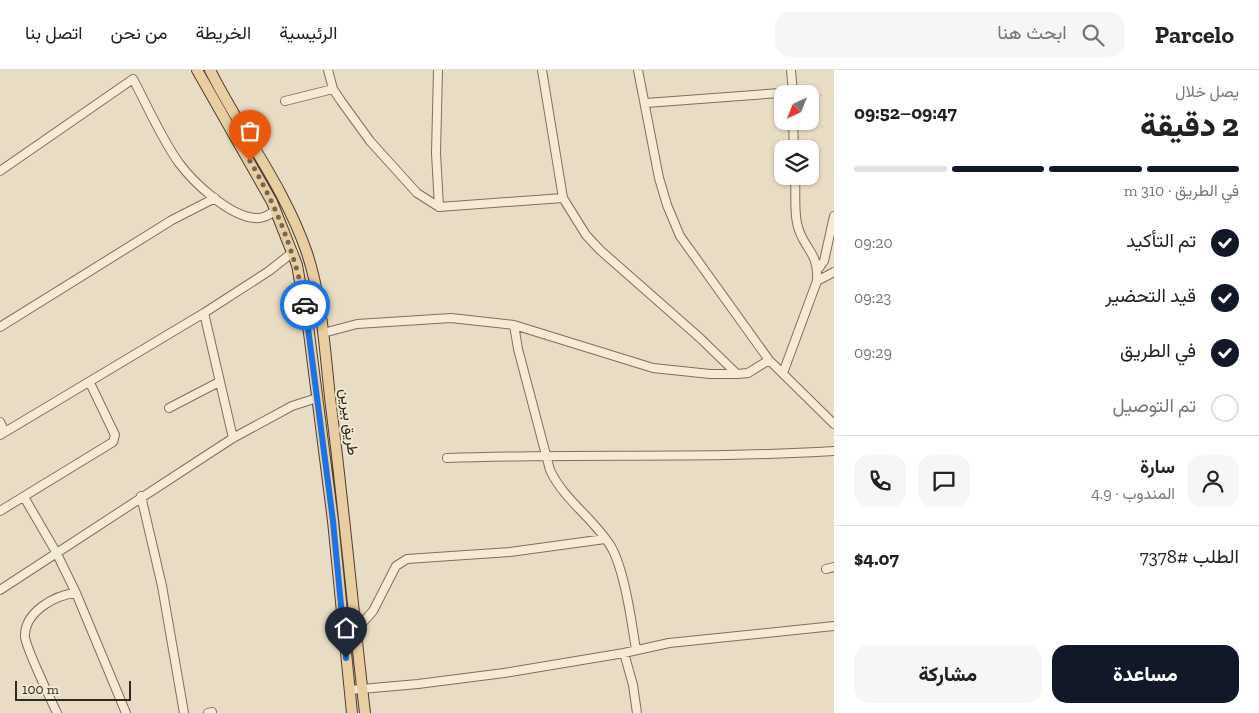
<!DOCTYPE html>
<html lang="ar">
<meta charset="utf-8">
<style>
:root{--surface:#fff;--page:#f6f6f6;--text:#222;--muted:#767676;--line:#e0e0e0;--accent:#111827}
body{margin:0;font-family:"Zilla Slab",Vazirmatn,serif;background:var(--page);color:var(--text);direction:rtl;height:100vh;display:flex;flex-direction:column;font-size:19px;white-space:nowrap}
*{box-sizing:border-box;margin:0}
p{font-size:16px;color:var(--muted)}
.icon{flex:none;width:28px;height:28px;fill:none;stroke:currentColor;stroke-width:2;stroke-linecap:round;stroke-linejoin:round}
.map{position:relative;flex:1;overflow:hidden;direction:ltr}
.details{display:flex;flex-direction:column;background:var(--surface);width:425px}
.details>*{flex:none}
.needle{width:32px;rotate:223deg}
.buttons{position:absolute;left:774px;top:15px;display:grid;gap:10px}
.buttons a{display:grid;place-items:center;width:45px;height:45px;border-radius:10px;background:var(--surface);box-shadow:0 1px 4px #0004;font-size:25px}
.scale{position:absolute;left:15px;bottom:12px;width:116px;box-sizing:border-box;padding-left:5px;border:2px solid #33281f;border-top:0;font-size:14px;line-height:18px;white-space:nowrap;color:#33281f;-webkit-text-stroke:4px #f1e7d3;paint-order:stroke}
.pin{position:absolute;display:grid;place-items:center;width:42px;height:42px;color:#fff;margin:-51px -21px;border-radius:50% 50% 50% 0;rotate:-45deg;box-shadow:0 0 5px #0007}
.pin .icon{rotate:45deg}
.courier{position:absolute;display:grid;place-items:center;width:50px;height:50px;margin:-25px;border:4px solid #1a73e8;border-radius:50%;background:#fff;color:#222;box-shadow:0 1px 6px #0007}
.headline em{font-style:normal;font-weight:800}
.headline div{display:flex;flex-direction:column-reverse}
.headline{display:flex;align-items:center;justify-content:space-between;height:85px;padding:0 20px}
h1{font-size:32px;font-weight:800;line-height:38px}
.bar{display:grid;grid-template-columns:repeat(4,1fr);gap:8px 5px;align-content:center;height:60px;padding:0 20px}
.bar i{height:6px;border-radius:4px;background:var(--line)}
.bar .on{background:var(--accent)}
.bar p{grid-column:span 4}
.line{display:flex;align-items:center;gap:12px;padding:0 20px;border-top:1px solid var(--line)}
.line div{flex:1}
.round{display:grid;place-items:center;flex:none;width:52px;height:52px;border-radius:15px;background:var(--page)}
ol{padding:0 20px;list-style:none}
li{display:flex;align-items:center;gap:15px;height:55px}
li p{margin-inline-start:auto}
li .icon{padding:5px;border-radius:50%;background:var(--accent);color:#fff;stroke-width:4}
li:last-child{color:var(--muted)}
li i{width:28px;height:28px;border:2px solid var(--line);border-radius:50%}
.cta{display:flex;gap:10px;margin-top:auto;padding:10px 20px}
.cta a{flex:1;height:58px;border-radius:15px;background:var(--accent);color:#fff;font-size:20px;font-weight:800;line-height:58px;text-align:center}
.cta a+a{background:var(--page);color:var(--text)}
header{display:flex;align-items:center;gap:30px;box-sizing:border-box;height:70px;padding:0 25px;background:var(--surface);border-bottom:1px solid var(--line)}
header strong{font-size:24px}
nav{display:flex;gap:28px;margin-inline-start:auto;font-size:18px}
.search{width:350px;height:45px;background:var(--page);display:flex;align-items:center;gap:12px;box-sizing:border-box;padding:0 18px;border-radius:15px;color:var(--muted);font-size:19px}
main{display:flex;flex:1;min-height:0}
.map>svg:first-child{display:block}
</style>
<header>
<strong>Parcelo</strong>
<div class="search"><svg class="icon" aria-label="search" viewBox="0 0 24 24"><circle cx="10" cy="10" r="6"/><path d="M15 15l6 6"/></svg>ابحث هنا</div>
<nav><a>الرئيسية</a><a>الخريطة</a><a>من نحن</a><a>اتصل بنا</a></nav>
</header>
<main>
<section class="details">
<div class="headline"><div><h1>2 دقيقة</h1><p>يصل خلال</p></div><em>09:47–09:52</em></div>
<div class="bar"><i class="on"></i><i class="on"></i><i class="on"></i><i></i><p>في الطريق · 310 m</p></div>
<ol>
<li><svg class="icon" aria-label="check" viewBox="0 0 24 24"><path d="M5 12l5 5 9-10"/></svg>تم التأكيد<p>09:20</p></li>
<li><svg class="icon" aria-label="check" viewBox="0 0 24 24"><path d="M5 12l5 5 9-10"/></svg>قيد التحضير<p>09:23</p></li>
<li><svg class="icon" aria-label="check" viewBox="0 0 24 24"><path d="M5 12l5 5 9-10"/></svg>في الطريق<p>09:29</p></li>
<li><i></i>تم التوصيل</li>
</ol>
<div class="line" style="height:90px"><a class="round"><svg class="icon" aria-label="person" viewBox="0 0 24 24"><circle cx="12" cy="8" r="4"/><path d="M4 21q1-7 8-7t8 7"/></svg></a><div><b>سارة</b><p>المندوب · 4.9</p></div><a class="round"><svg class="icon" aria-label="chat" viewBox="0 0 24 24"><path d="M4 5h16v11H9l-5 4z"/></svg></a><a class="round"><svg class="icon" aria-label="phone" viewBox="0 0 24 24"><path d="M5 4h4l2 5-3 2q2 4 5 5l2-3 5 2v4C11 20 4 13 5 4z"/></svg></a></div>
<div class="line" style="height:65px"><div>الطلب #7378</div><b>$4.07</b></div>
<div class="cta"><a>مساعدة</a><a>مشاركة</a></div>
</section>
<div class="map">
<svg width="834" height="643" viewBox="0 0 834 643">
<rect width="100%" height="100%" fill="#e9dcc4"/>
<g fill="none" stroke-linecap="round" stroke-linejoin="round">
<g stroke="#816e5d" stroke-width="10">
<path id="minor" d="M328 0 333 19 341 31 370 71 417 123 439 137 563 128
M438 0 436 83 439 137
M542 0 563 128 586 165 600 180 700 268 737 304 748 303 769 290
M638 0 659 108 667 135 680 166 769 290 834 354
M791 0 793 24
M285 31 333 19
M646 33 793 22
M793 51 794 79
M0 101 133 9C148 37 161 68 179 93 194 113 229 146 255 148 264 149 270 144 276 140
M795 106C796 121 794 139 797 153 802 179 819 180 817 211
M818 199 824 191 834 146
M204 243 233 368
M514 255 518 279 550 400C564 430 593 448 610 475 624 497 632 553 636 580
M0 257 172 150 215 128
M323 263 357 254 451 248 514 255 653 298 710 304H737
M783 303 817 211 834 202
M169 338 219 312
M0 352 5 362
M0 365 204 243 269 201 293 182
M447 388C576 383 705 389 834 381
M141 426 162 516 184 643
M24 427 56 482 76 523 126 643
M0 441 113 372 115 365 90 313
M826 499 834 497
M0 520 233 368 292 336 317 328
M357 559 373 541 396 496 407 489 510 482 605 469
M624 583 633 615 637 643
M350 620 418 614 504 603 624 583 669 573 834 556
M57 643C51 630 26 578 25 567 24 542 55 525 76 523
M208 643 212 642"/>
</g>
<g stroke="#4f3d30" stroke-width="12">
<path id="major" d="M197 0 272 132 297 195 309 263 333 451 352 643
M210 0C241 62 284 116 307 183 323 232 325 285 331 336 344 438 353 541 365 643"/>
</g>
<use href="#minor" stroke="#f4ead6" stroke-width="8"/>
<use href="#major" stroke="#e8cea0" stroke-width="10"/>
</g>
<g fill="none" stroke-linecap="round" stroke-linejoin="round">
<path stroke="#736759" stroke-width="5" stroke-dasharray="0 9" d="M250 91C277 137 295 183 305 235"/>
<path stroke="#1a73e8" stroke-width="6" d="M305 235 333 451 346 588"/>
</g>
<g text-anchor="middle" stroke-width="4" stroke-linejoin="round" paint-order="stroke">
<g font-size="15" fill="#33281f" stroke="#f1e7d3">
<text transform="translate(349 352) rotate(83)" y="5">طريق بيرين</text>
</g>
</g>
</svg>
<div class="buttons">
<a><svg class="needle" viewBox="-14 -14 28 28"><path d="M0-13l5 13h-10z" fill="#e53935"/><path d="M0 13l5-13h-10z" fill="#767676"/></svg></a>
<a><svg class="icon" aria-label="layers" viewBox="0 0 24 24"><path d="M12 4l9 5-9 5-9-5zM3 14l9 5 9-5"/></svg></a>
</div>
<div class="scale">100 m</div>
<div class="pin" style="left:250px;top:91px;background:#ea580c"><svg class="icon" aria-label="bag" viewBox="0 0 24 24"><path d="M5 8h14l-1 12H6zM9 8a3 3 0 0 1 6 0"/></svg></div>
<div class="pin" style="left:346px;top:588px;background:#1f2937"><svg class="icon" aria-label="home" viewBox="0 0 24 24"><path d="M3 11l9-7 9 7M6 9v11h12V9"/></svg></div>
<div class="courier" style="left:305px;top:235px"><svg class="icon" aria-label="car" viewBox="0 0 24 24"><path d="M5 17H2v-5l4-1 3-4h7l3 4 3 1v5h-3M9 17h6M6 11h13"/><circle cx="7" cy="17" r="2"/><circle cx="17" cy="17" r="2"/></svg></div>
</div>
</main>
